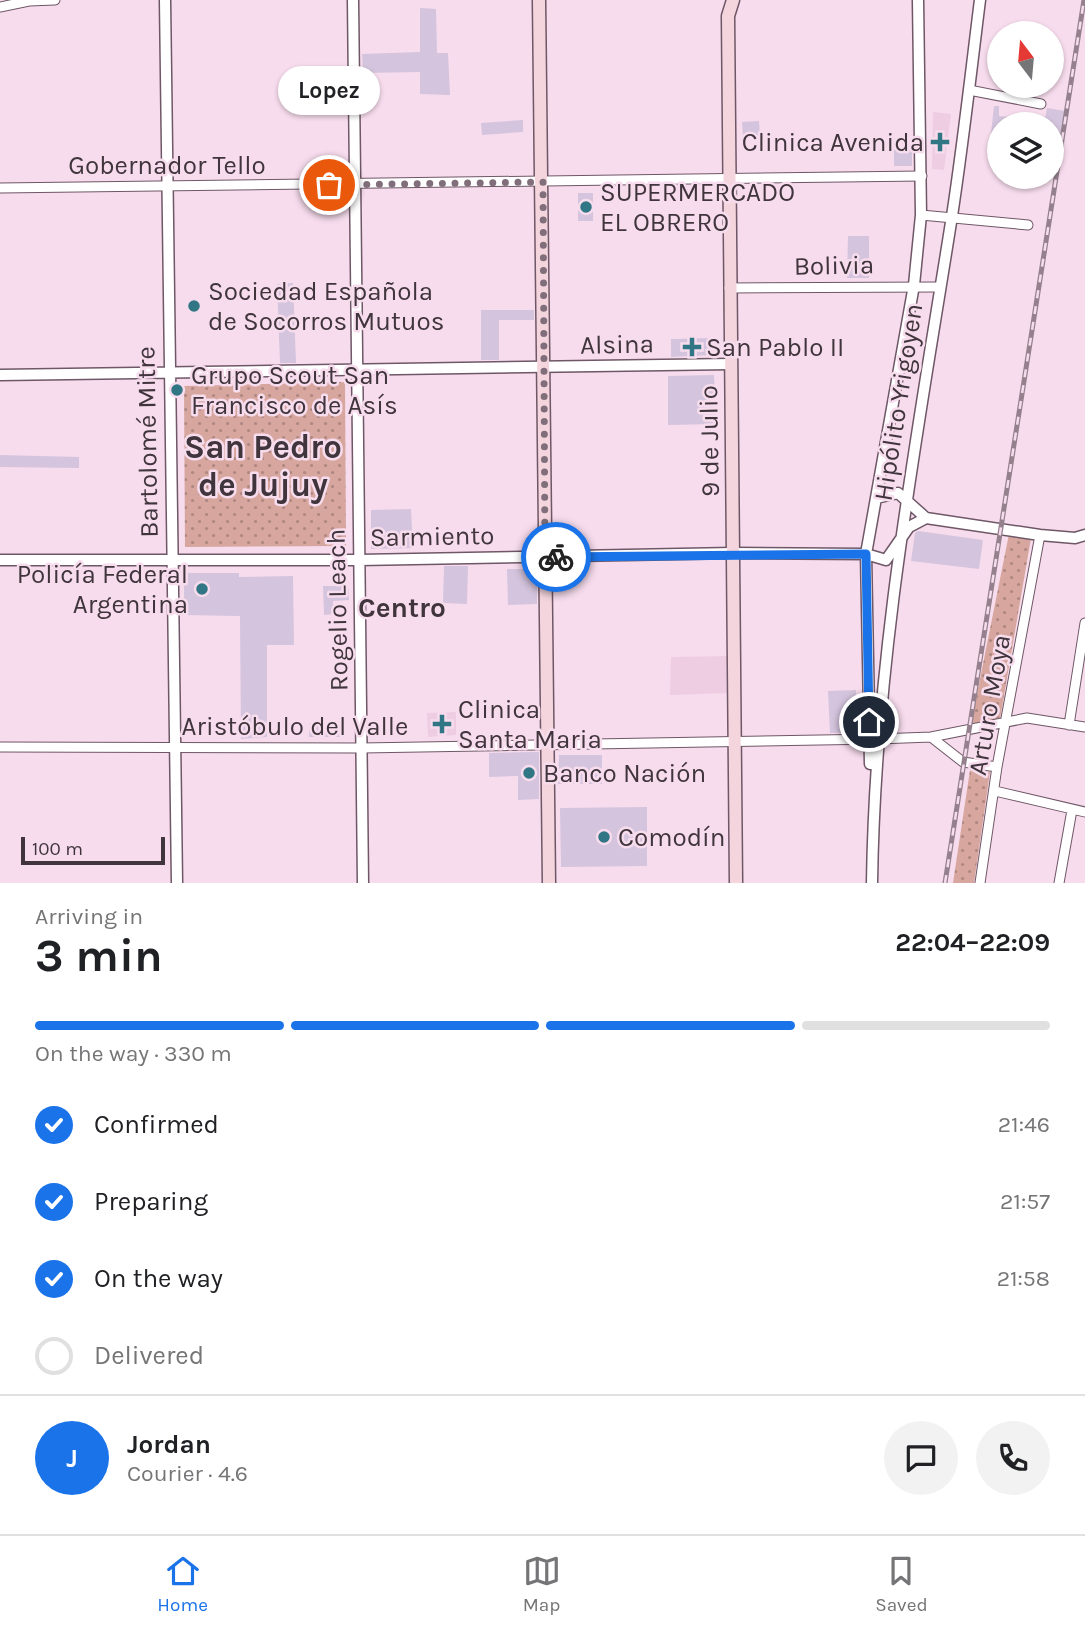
<!DOCTYPE html>
<meta charset="utf-8">
<style>
:root{--surface:#fff;--page:#f2f2f2;--text:#202124;--muted:#757577;--line:#e0e0e0;--accent:#1a73e8}
body{margin:0;font-family:Karla,sans-serif;background:var(--page);color:var(--text);height:100vh;display:flex;flex-direction:column;font-size:26px;white-space:nowrap}
*{box-sizing:border-box;margin:0}
p{font-size:23px;color:var(--muted)}
.icon{flex:none;width:38px;height:38px;fill:none;stroke:currentColor;stroke-width:2;stroke-linecap:round;stroke-linejoin:round}
.map{position:relative;height:883px;overflow:hidden}
.side{display:flex;flex-direction:column;background:var(--surface);flex:1}
.side>*{flex:none}
.needle{width:46px;rotate:344deg}
.tools{position:absolute;left:987px;top:21px;display:grid;gap:14px}
.tools a{display:grid;place-items:center;width:77px;height:77px;border-radius:50%;background:var(--surface);box-shadow:0 2px 5px #0004;font-size:35px}
.scale{position:absolute;left:21px;bottom:18px;width:144px;box-sizing:border-box;padding-left:7px;border:4px solid #40353c;border-top:0;font-size:19px;line-height:24px;white-space:nowrap;color:#40353c;-webkit-text-stroke:5px #f7dced;paint-order:stroke}
.pin{position:absolute;display:grid;place-items:center;width:60px;height:60px;color:#fff;margin:-30px;border:4px solid #fff;border-radius:50%;box-shadow:0 2px 7px #0007}
.courier{position:absolute;display:grid;place-items:center;width:70px;height:70px;margin:-35px;border:5px solid #1a73e8;border-radius:50%;background:#fff;color:#222;box-shadow:0 2px 9px #0007}
.bubble{position:absolute;height:49px;border-radius:24px;background:var(--surface);box-shadow:0 2px 5px #0004;font-size:23px;font-weight:700;line-height:49px;text-align:center}
.headline em{font-style:normal;font-weight:700}
.headline div{display:flex;flex-direction:column-reverse}
.headline{display:flex;align-items:center;justify-content:space-between;height:119px;padding:0 35px}
h1{font-size:46px;font-weight:700;line-height:52px}
.bar{display:grid;grid-template-columns:repeat(4,1fr);gap:10px 7px;align-content:center;height:84px;padding:0 35px}
.bar i{height:9px;border-radius:5px;background:var(--line)}
.bar .on{background:var(--accent)}
.bar p{grid-column:span 4}
.line{display:flex;align-items:center;gap:18px;padding:0 35px;border-top:2px solid var(--line)}
.line div{flex:1}
.round{display:grid;place-items:center;flex:none;width:74px;height:74px;border-radius:37px;background:var(--page)}
ol{padding:0 35px;list-style:none}
li{display:flex;align-items:center;gap:21px;height:77px}
li p{margin-inline-start:auto}
li .icon{padding:7px;border-radius:50%;background:var(--accent);color:#fff;stroke-width:4}
li:last-child{color:var(--muted)}
li i{width:38px;height:38px;border:4px solid var(--line);border-radius:50%}
.tabs{display:flex;justify-content:space-around;align-items:center;height:98px;border-top:2px solid var(--line);background:var(--surface);font-size:19px;color:var(--muted)}
.tabs a{display:grid;justify-items:center;gap:4px}
.tabs .on{color:var(--accent)}
.map>svg:first-child{display:block}
</style>
<div class="map">
<svg width="1085" height="883" viewBox="0 0 1085 883">
<defs>
<pattern id="green-dots" width="8" height="8" patternUnits="userSpaceOnUse" patternTransform="scale(1.75)"><rect width="8" height="8" fill="#d7a69e"/><path d="M2 2h.1M6 6h.1" fill="none" stroke="#b08882" stroke-width="1.8" stroke-linecap="round"/></pattern>
</defs>
<rect width="100%" height="100%" fill="#f7dced"/>
<path fill="#eecde3" d="M933 112 951 114 944 170 932 169Z
M729 656V693L670 695 671 657Z
M456 712V735L428 737 427 713Z"/>
<path fill="url(#green-dots)" d="M345 382 346 546 185 547 184 386Z
M1009 534 1031 538 1000 719 971 724Z
M970 770 990 772 974 883H953Z"/>
<path fill="#d4c4dd" d="M420 8 436 9 437 53H448L450 95 420 94V72L363 73 362 54 420 52Z
M994 106H999V116L1010 117V124H999V134L991 133Z
M1047 108 1065 111 1061 134 1052 133V124H1044Z
M523 120V132L482 135 481 123Z
M759 121 760 136 743 137 742 122Z
M899 147H912V166H894V150Z
M578 193H593V221H578Z
M848 236H869V278H847Z
M293 283 296 363H280L277 284Z
M481 310H534V320H499V360H481Z
M712 338V355L671 357V339Z
M714 375 716 424 668 425V376Z
M0 455 79 457V468L0 467Z
M411 509 413 548 371 549V510Z
M918 531 983 540 979 569 911 561 915 533Z
M444 566H468L467 604 443 603Z
M507 569H537V604L508 605Z
M184 573H239V577L293 576 294 645H267V737L241 739 240 616 184 615Z
M323 586H348L349 600 333 601V614L324 615Z
M856 690 857 732 830 733 828 691Z
M310 723 345 724V737H309Z
M539 752V799L518 800V776L489 777V753Z
M559 755H602V784H558Z
M647 807V866L561 867 560 808Z"/>
<g fill="none" stroke-linecap="round" stroke-linejoin="round">
<g stroke="#6e5766" stroke-width="11">
<path id="minor" d="M0 7 29 1 55 0
M969 90 1041 104
M0 188 922 176
M921 215 1028 225
M729 288 939 287
M1069 725 1085 623
M931 737 963 762 997 767
M0 747 362 748 878 739 931 737 1027 718 1085 727
M995 791 1085 812
M980 883 997 767 1040 535
M1059 883 1072 810"/>
</g>
<g stroke="#6e5766" stroke-width="13">
<path id="tertiary" d="M165 0 177 883
M353 0 363 883
M0 375 731 364
M876 498 898 493 926 518
M0 560H359L733 553 866 554 886 560 909 527 926 518 1040 535 1075 538 1085 535
M870 764 866 554 914 285 921 215 918 0
M872 883C875 657 917 438 952 216 963 144 971 72 980 0"/>
</g>
<g stroke="#6e5766" stroke-width="15">
<path id="secondary" d="M539 0 549 883
M733 0 728 16 736 883"/>
</g>
<use href="#minor" stroke="#fff" stroke-width="9"/>
<use href="#tertiary" stroke="#fff" stroke-width="10"/>
<use href="#secondary" stroke="#f4d5dd" stroke-width="12"/>
<g stroke="#94818d" stroke-width="5">
<path id="rail" d="M945 883 1084 0"/>
</g>
<use href="#rail" stroke="#f7dced" stroke-width="2.5" stroke-dasharray="8" stroke-linecap="butt"/>
</g>
<g fill="none" stroke-linecap="round" stroke-linejoin="round">
<path stroke="#806f7a" stroke-width="7" stroke-dasharray="0 12.6" d="M329 185 543 182 545 557H556"/>
<path stroke="#1a73e8" stroke-width="9" d="M556 557 866 554 869 722"/>
</g>
<g fill="#317685" stroke="#f7dced" stroke-width="2.5">
<path d="M936.5 131.5h7v7h7v7h-7v7h-7v-7h-7v-7h7z"/>
<circle cx="586" cy="207" r="7"/>
<circle cx="194" cy="306" r="7"/>
<path d="M688.5 336.5h7v7h7v7h-7v7h-7v-7h-7v-7h7z"/>
<circle cx="177" cy="390" r="7"/>
<circle cx="202" cy="589" r="7"/>
<path d="M438.5 713.5h7v7h7v7h-7v7h-7v-7h-7v-7h7z"/>
<circle cx="529" cy="773" r="7"/>
<circle cx="604" cy="837" r="7"/>
</g>
<g text-anchor="middle" stroke-width="5" stroke-linejoin="round" paint-order="stroke">
<g font-size="26" fill="#40353c" stroke="#f7dced" text-anchor="start">
<text x="924" y="151" text-anchor="end">Clinica Avenida</text>
<text x="600" y="201">SUPERMERCADO<tspan x="600" dy="30">EL OBRERO</tspan></text>
<text x="208" y="300">Sociedad Española<tspan x="208" dy="30">de Socorros Mutuos</tspan></text>
<text x="706" y="356">San Pablo II</text>
<text x="191" y="384">Grupo Scout San<tspan x="191" dy="30">Francisco de Asís</tspan></text>
<text x="188" y="583" text-anchor="end">Policía Federal<tspan x="188" dy="30">Argentina</tspan></text>
<text x="458" y="718">Clinica<tspan x="458" dy="30">Santa Maria</tspan></text>
<text x="543" y="782">Banco Nación</text>
<text x="618" y="846">Comodín</text>
</g>
<g font-size="26" fill="#40353c" stroke="#f7dced">
<text x="167" y="174">Gobernador Tello</text>
<text transform="translate(834 265) rotate(-1)" y="9">Bolivia</text>
<text transform="translate(617 344) rotate(-1)" y="9">Alsina</text>
<text transform="translate(898 402) rotate(-81)" y="9">Hipólito Yrigoyen</text>
<text transform="translate(709 441) rotate(-91)" y="9">9 de Julio</text>
<text transform="translate(147 442) rotate(-91)" y="9">Bartolomé Mitre</text>
<text transform="translate(432 536) rotate(-1)" y="9">Sarmiento</text>
<text transform="translate(337 610) rotate(-91)" y="9">Rogelio Leach</text>
<text transform="translate(989 705) rotate(-80)" y="9">Arturo Moya</text>
<text x="295" y="735">Aristóbulo del Valle</text>
</g>
<g font-size="28" font-weight="bold" fill="#40353c" stroke="#f7dced">
<text x="402" y="617">Centro</text>
</g>
<g font-size="33" font-weight="bold" fill="#40353c" stroke="#f7dced">
<text x="263" y="458">San Pedro<tspan x="263" dy="38">de Jujuy</tspan></text>
</g>
</g>
</svg>
<div class="tools">
<a><svg class="needle" viewBox="-14 -14 28 28"><path d="M0-13l5 13h-10z" fill="#e53935"/><path d="M0 13l5-13h-10z" fill="#757577"/></svg></a>
<a><svg class="icon" aria-label="layers" viewBox="0 0 24 24"><path d="M12 4l9 5-9 5-9-5zM3 14l9 5 9-5"/></svg></a>
</div>
<div class="scale">100 m</div>
<div class="pin" style="left:329px;top:185px;background:#ea580c"><svg class="icon" aria-label="bag" viewBox="0 0 24 24"><path d="M5 8h14l-1 12H6zM9 8a3 3 0 0 1 6 0"/></svg></div>
<div class="pin" style="left:869px;top:722px;background:#1f2937"><svg class="icon" aria-label="home" viewBox="0 0 24 24"><path d="M3 11l9-7 9 7M6 9v11h12V9"/></svg></div>
<div class="courier" style="left:556px;top:557px"><svg class="icon" aria-label="bike" viewBox="0 0 24 24"><circle cx="6" cy="16" r="4"/><circle cx="18" cy="16" r="4"/><path d="M6 16l4-8h5l3 8M10 8l3 8H6M13 5h3"/></svg></div>
<div class="bubble" style="left:278px;top:66px;width:102px">Lopez</div>
</div>
<section class="side">
<div class="headline"><div><h1>3 min</h1><p>Arriving in</p></div><em>22:04–22:09</em></div>
<div class="bar"><i class="on"></i><i class="on"></i><i class="on"></i><i></i><p>On the way · 330 m</p></div>
<ol>
<li><svg class="icon" aria-label="check" viewBox="0 0 24 24"><path d="M5 12l5 5 9-10"/></svg>Confirmed<p>21:46</p></li>
<li><svg class="icon" aria-label="check" viewBox="0 0 24 24"><path d="M5 12l5 5 9-10"/></svg>Preparing<p>21:57</p></li>
<li><svg class="icon" aria-label="check" viewBox="0 0 24 24"><path d="M5 12l5 5 9-10"/></svg>On the way<p>21:58</p></li>
<li><i></i>Delivered</li>
</ol>
<div class="line" style="height:126px"><b class="round" style="background:var(--accent);color:#fff">J</b><div><b>Jordan</b><p>Courier · 4.6</p></div><a class="round"><svg class="icon" aria-label="chat" viewBox="0 0 24 24"><path d="M4 5h16v11H9l-5 4z"/></svg></a><a class="round"><svg class="icon" aria-label="phone" viewBox="0 0 24 24"><path d="M5 4h4l2 5-3 2q2 4 5 5l2-3 5 2v4C11 20 4 13 5 4z"/></svg></a></div>
</section>
<nav class="tabs">
<a class="on"><svg class="icon" aria-label="home" viewBox="0 0 24 24"><path d="M3 11l9-7 9 7M6 9v11h12V9"/></svg>Home</a>
<a><svg class="icon" aria-label="map" viewBox="0 0 24 24"><path d="M3 6l6-2 6 2 6-2v14l-6 2-6-2-6 2zM9 4v14M15 6v14"/></svg>Map</a>
<a><svg class="icon" aria-label="saved" viewBox="0 0 24 24"><path d="M7 4h10v16l-5-4-5 4z"/></svg>Saved</a>
</nav>
